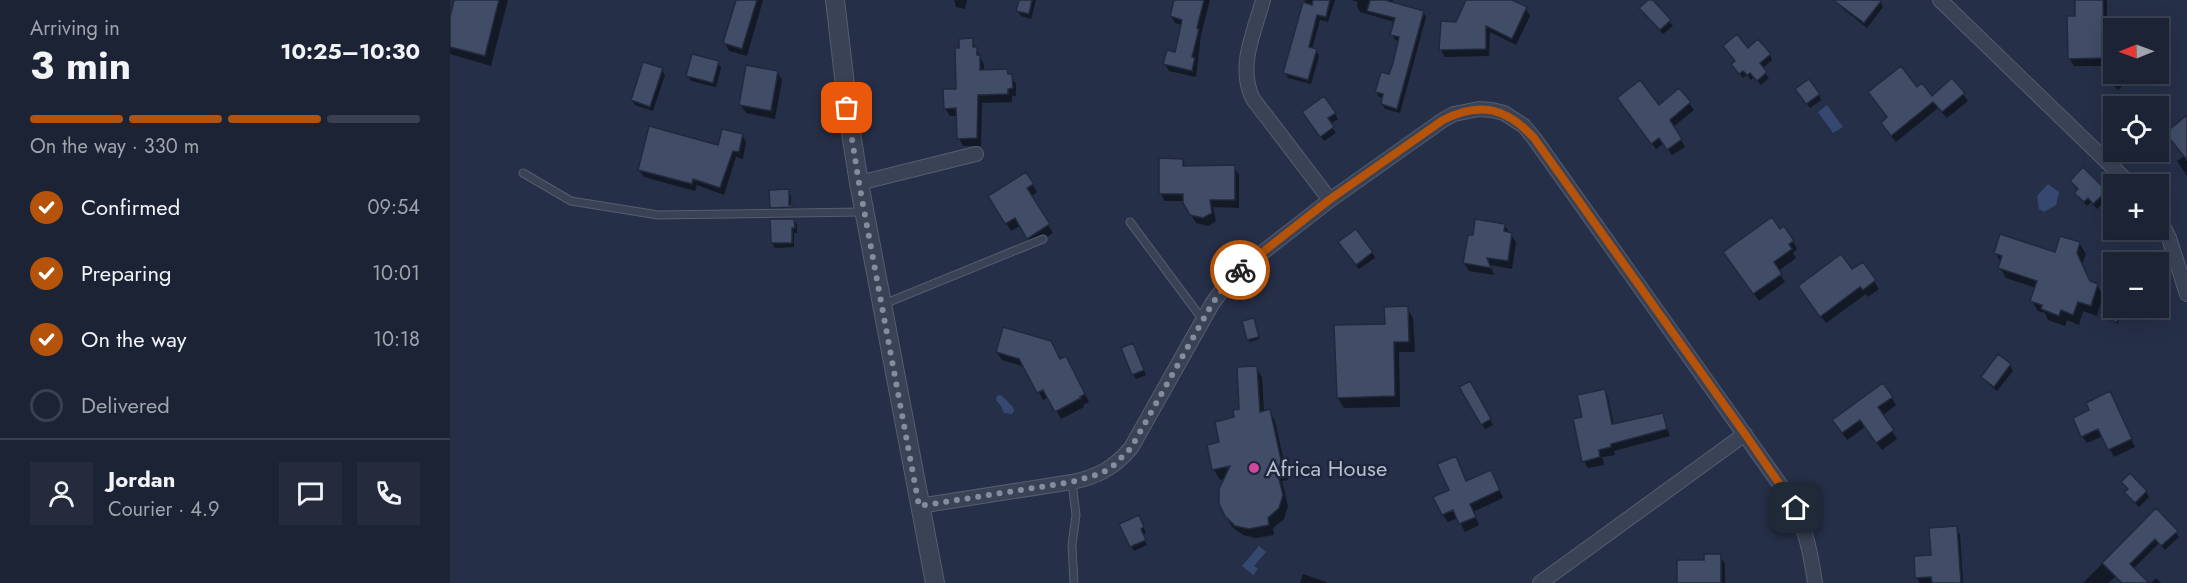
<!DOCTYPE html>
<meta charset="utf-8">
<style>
:root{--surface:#1c2335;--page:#252b3d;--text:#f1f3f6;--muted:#a0a4ad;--line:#3a4050;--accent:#b45309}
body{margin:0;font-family:Jost,sans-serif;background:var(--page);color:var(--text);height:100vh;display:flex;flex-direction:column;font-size:22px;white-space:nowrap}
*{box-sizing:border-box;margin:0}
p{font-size:20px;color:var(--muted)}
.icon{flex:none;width:33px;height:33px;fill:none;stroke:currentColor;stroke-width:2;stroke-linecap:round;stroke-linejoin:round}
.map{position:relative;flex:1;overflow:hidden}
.drawer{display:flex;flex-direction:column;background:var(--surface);width:450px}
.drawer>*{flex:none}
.needle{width:39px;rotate:269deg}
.tools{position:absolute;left:1653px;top:18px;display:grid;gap:12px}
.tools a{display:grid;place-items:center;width:66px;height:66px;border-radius:0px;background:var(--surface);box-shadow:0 6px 24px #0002,0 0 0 2px var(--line);font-size:30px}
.pin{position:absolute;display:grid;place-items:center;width:51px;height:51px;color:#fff;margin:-26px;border-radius:12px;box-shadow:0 3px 9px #0006}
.courier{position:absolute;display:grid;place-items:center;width:60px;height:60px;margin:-30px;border:4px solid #b45309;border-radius:50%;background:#fff;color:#222;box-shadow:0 2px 8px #0007}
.overview em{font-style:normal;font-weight:700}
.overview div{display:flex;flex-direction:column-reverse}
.overview{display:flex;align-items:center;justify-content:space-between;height:102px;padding:0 30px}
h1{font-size:39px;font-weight:700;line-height:45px}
.bar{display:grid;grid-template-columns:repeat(4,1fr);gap:9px 6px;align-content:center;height:72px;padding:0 30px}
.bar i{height:8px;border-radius:4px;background:var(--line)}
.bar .active{background:var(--accent)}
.bar p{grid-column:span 4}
.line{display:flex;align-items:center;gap:15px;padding:0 30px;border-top:2px solid var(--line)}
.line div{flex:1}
.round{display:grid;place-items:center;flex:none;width:63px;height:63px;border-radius:0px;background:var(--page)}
ol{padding:0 30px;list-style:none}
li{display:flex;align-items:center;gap:18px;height:66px}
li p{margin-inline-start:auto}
li .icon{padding:6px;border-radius:50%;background:var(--accent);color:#fff;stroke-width:4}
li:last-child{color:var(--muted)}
li i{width:33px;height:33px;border:3px solid var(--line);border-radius:50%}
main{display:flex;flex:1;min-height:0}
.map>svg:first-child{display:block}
</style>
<main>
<section class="drawer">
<div class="overview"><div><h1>3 min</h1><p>Arriving in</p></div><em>10:25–10:30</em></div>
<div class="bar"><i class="active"></i><i class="active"></i><i class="active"></i><i></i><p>On the way · 330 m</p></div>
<ol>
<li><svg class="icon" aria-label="check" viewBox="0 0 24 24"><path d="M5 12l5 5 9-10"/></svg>Confirmed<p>09:54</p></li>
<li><svg class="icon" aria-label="check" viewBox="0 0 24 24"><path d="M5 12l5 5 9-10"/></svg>Preparing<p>10:01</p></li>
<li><svg class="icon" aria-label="check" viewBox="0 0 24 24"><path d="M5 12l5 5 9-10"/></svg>On the way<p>10:18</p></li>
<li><i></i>Delivered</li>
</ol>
<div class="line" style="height:108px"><a class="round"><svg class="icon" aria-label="person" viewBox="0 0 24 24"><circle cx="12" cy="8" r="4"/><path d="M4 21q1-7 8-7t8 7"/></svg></a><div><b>Jordan</b><p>Courier · 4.9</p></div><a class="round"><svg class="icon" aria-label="chat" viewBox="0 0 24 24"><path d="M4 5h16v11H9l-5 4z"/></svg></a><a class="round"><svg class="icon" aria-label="phone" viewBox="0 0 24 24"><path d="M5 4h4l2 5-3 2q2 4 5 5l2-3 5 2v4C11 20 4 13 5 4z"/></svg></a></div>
</section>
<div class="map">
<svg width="1737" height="583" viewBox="0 0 1737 583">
<rect width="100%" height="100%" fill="#252f47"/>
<path fill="#36486f" d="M1377 105 1393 127 1383 133 1368 112Z
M1598 184 1609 192 1606 205 1594 212 1589 209 1587 196Z
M551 395 563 407 564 411 562 414 554 413 551 406 546 400 547 396Z
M809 546 816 552 804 566 808 569 803 575 792 566Z"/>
<path fill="#0007" d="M6 0H58L41 66 0 54V24Z
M287 0H313L297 56 279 51 275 43Z
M504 0H517L515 9 506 7Z
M570 0H586L581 19 571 16 568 11Z
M725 0H760L751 35 746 77 719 71 715 64 726 54 733 25 725 23 721 16Z
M855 0H885L878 22 870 20 862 49 866 50 869 56 861 84 838 78 835 73Z
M901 0H943L942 4 973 12 976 17 950 113 935 109 932 104 934 98 929 97 926 91 940 76 950 41 945 40 942 34 945 22 910 12 907 6 908 2Z
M1018 0H1058L1076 9 1080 16 1066 45 1040 32 1039 56 995 57 991 50Z
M1201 0 1223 26 1213 34 1194 13Z
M1393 0H1429L1433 7 1417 28 1393 9 1390 4Z
M1626 0H1657V66H1624L1619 58 1626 17Z
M522 40 534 65V71H556L566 84V96H562V102L532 103 531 146H513L509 138 508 116H500L495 108 507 90 511 49Z
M1274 47 1320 55 1322 60 1312 69 1319 78 1311 85 1304 77 1301 80 1297 75 1293 78 1283 65 1286 62Z
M268 63 271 68 266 87 241 81 238 76Z
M1664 68V74H1681L1682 76 1668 90 1656 76Z
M212 70 215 75 203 111 185 105 182 100Z
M327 72 332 80 325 119 296 113 291 105Z
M1467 89 1482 98 1513 94 1518 101 1497 118 1488 108 1446 142 1437 131 1438 119 1420 93Z
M1229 90 1244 110 1223 127 1235 147 1222 155 1214 143 1206 149 1173 105 1209 107Z
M1350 94 1369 95 1371 100 1360 108Z
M885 114 888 119 880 124 886 133 874 141 857 117Z
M1737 118V176L1727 161 1734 156Z
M292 135 296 142 293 159 286 157 274 195 247 185 245 191 194 177 189 170 270 147Z
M732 160 736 167H784L789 175V208L763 207 766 221 758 226 746 223 733 201H715L710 193Z
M576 174 587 192 581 197 603 233 583 246 571 225 561 231 540 197Z
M1621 182 1656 192 1659 197 1647 209 1641 202 1637 206 1629 198 1626 193 1628 191Z
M338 191 341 196V206H322V208L321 192Z
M344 220 347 225V233H344V247L325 248 322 243Z
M1054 225 1066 242 1062 269 1040 265 1044 275 1019 271 1014 263Z
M1330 231 1343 241 1347 249 1343 253 1346 258 1328 271 1335 282 1309 301 1280 261Z
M1629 243 1636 254 1632 264 1640 283 1647 285 1653 296 1647 316 1633 311 1629 325 1617 320 1615 326 1598 320 1595 313 1588 311 1582 301 1586 288 1556 278 1550 268 1551 263 1546 253 1606 254Z
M893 248 922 252 925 258 909 269Z
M1412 264 1429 289 1418 297 1416 294 1376 323 1354 294 1402 272Z
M957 308 963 318 965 352H949L950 407 894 408 888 398 936 325Z
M1670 312 1671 314 1668 324 1651 316Z
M804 320 809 339 800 342 798 339Z
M686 350 696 375 686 379 683 374Z
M547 352 610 360 620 366 639 402 633 405 634 407 611 419 599 397 593 400 575 367 552 360Z
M1560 365 1563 371 1547 391 1536 382 1533 377Z
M806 367 812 377 814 412 820 411 825 421 838 480 832 481 838 506 834 519 823 528 824 535 806 538 793 535 782 527 776 516V478L770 480 764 470 771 443 791 410Z
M1019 383 1043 425 1035 429 1011 387Z
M1154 390 1158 397 1164 425 1212 415 1220 436 1164 451 1165 455 1152 457 1154 465 1138 468 1134 461Z
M1441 397 1446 405 1432 416 1447 439 1432 450 1415 427 1397 440 1389 428Z
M1663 401 1685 447 1664 457 1653 436 1637 443 1632 436Z
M1010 466 1017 482 1045 479 1053 498 1023 512 1029 525 1015 532 1008 518 998 522 993 515Z
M1673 482 1696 492 1699 497 1689 507 1679 497 1678 490Z
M1706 510 1729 537 1715 550 1709 543 1683 569 1697 583H1671L1665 577 1658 583H1633Z
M691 522 696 533 692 535 697 545 684 551 681 546Z
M1506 528 1510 535 1513 583H1470L1467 578Z
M1270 556 1275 564V583H1229L1255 562Z
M853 574 876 582 877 583H850Z
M1706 578 1711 583H1701Z"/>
<path fill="#414c67" stroke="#20293d" stroke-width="1.5" d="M4 0H49L35 56 0 47V17Z
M286 0H307L292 49 273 43Z
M569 0H582L579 14 566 11Z
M724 0H754L747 28 749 29 742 57 745 58 742 71 713 64 717 50 725 52 732 20 720 16Z
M863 0H880L876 17 867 15 859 47 867 49 858 80 833 73 853 2 862 5Z
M920 0H935L974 11 947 109 931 104 933 94 925 92 931 72 939 74 943 63 949 37 940 35 945 18 917 11Z
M1016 0H1062L1077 7 1062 39 1036 26V49L989 50 991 21 1006 22Z
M1198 0H1203L1221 20 1210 30 1189 8Z
M1383 0H1432L1414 23Z
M1625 0H1653L1654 58 1618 59 1617 16H1625Z
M1287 34 1298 48 1308 39 1321 54 1310 63 1317 72 1307 81 1300 73 1297 75 1293 71 1289 74 1281 64 1285 61 1273 46Z
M523 38V47H527V55H530V70L557 69 558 74H562L563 88 558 89V94L528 95 527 138 507 139 506 108 494 109 493 89H506L505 48H509V39Z
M242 54 269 61 263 83 236 76Z
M193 62 213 68 200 107 181 100Z
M296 65 328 71 321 111 289 105Z
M1451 66 1467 87 1472 83 1482 96 1502 78 1515 93 1492 112 1483 102 1441 136 1431 123 1437 117 1418 92Z
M1359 79 1370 94 1356 104 1345 89Z
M1190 80 1209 105 1229 88 1241 102 1220 120 1232 139 1217 150 1209 138 1201 144 1167 98Z
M874 96 886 113 878 118 884 127 870 137 852 112Z
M1737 115V160L1715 133Z
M199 126 268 145 272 129 293 134 289 152 283 151 270 188 243 179 242 184 188 170Z
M709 158 733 159V166L785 165V200H760L762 213 753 218 740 215 733 203V194H709Z
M1633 167 1657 191 1643 204 1638 198 1634 202 1624 193 1628 189 1620 181Z
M576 172 584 184 577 188 600 224 577 239 565 218 555 224 538 196Z
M339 189V205H344V207L320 208 319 190Z
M1322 217 1330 229 1334 226 1344 241 1339 244 1342 249 1324 262 1332 274 1303 294 1273 252Z
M320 219H344L345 228H342V243H321Z
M1025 219 1055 224 1054 231 1062 233 1058 261 1037 258 1041 268 1013 263 1018 235H1023Z
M906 229 923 252 906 265 888 242Z
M1550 234 1605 252 1610 236 1630 242 1627 253 1640 281 1648 284 1641 306 1628 302 1623 315 1611 310 1609 316 1591 309 1592 305 1580 301 1587 281 1548 268 1552 256 1544 253Z
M1391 254 1402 269 1413 262 1426 280 1413 290 1410 287 1370 317 1348 286Z
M1653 305 1671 311 1667 322 1649 317Z
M958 306 959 342H944L945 396 887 398 884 325 935 324 934 307Z
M804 318 809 337 797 340 792 321Z
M553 327 601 341 610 359 616 356 635 394 630 397 631 398 605 412 593 390 587 393 569 359 546 352Z
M683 343 694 370 682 375 671 348Z
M1548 354 1561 364 1544 387 1531 377Z
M807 366 810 412 820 409 833 469 827 471 833 495 829 508 818 518 819 525 799 529 785 526 775 516 769 504V489L780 466 762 470 757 445 769 442 765 422 784 417 783 410 789 409 787 367Z
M1020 381 1041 419 1031 425 1009 387Z
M1433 383 1443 397 1428 407 1444 430 1426 443 1410 420 1392 433 1382 420Z
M1155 389 1162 424 1213 413 1217 429 1161 444V447L1149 450 1150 457 1132 462 1123 419 1132 417 1127 395Z
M1660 391 1682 439 1658 450 1648 429 1631 437 1623 418 1639 410 1636 403Z
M1006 456 1016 481 1041 470 1050 490 1020 504 1026 517 1009 524 1003 510 992 515 983 497 999 490 987 464Z
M1680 473 1697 491 1685 503 1674 492 1678 489 1671 482Z
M1706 508 1728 531 1711 546 1705 539 1680 564 1699 583H1672L1652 563Z
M689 515 694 527 691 529 696 540 680 547 669 524Z
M1507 526 1511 583H1482L1481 577 1465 578 1464 556 1481 555 1479 528Z
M1254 554H1271V583H1227V560H1254Z"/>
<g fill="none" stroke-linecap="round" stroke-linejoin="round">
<g stroke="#555d70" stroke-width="9">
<path id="service" d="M73 173 121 201 208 215 412 212
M680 222 753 320
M434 304 593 239
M622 482 626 515 622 545 624 583"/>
</g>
<g stroke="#555d70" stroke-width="16">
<path id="minor" d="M813 0C804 33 787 67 803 99L880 200
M1490 0 1680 184
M409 183 526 154
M1708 216 1719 238 1737 294
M469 506 622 482C647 477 664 468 681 448L762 304 777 283 786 273 880 200 993 120 1004 114 1029 109 1042 110 1054 113 1074 126 1084 138 1334 490C1354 521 1360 547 1365 583
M1090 583 1295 434"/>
</g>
<g stroke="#555d70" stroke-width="20">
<path id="tertiary" d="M385 0 400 127 409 183 485 583"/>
</g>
<use href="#service" stroke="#3a4256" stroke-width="7"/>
<use href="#minor" stroke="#3a4256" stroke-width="14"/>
<use href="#tertiary" stroke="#3a4256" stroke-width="18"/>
</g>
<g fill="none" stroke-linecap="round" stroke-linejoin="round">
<path stroke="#848c9f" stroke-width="6" stroke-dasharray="0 10.8" d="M397 108 409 183 469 506 622 482 652 473 664 465 681 448 762 304 777 283 790 270"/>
<path stroke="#b45309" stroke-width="8" d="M790 270 879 200 993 120C1030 101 1057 108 1084 138L1295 434 1346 508"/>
</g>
<circle fill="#d1479c" stroke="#1e263b" stroke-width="2" cx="804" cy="468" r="6"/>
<g text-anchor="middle" stroke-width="5" stroke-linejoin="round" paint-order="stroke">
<g font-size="22" fill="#b7becf" stroke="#1e263b" text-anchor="start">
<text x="816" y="476">Africa House</text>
</g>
</g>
</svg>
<div class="tools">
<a><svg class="needle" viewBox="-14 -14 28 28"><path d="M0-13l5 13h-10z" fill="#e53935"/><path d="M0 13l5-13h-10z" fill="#a0a4ad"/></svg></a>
<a><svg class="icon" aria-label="locate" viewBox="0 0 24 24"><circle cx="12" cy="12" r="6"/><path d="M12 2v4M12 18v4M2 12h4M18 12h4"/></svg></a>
<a>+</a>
<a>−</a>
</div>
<div class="pin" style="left:397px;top:108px;background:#ea580c"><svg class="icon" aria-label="bag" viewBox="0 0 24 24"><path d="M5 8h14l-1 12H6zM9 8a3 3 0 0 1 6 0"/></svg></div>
<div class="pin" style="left:1346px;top:508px;background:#1f2937"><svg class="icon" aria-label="home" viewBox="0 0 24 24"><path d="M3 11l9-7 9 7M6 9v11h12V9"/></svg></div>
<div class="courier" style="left:790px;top:270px"><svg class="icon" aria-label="bike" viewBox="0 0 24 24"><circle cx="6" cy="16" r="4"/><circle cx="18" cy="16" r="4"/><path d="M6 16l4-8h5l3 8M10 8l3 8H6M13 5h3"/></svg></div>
</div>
</main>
